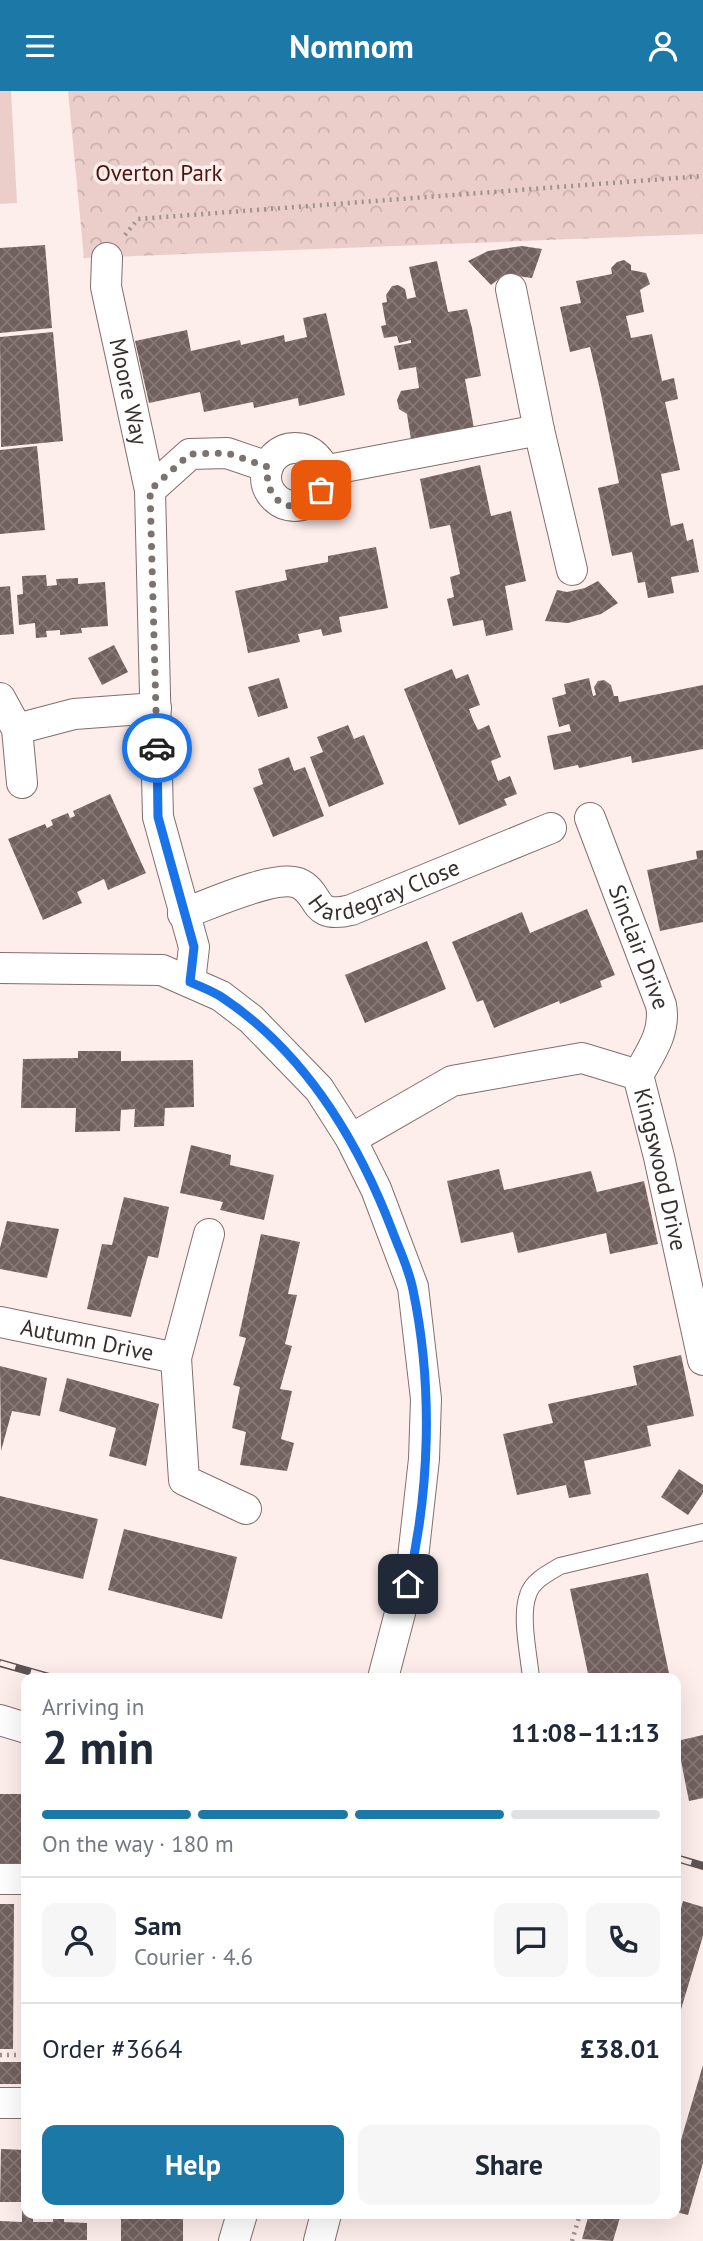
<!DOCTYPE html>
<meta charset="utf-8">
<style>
:root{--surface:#fff;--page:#f6f6f7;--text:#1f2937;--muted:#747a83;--line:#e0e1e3;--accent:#1c78a6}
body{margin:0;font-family:"PT Sans",sans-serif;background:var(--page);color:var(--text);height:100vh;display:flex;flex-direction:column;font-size:26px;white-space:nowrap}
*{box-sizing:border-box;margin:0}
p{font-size:23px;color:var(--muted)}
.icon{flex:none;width:38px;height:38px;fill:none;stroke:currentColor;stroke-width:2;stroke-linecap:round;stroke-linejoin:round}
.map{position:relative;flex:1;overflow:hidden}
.drawer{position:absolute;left:21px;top:1582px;width:660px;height:546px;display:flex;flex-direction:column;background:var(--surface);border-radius:14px;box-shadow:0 7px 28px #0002}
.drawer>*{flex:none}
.pin{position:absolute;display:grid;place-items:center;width:60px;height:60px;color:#fff;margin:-30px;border-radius:14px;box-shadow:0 4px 10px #0006}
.courier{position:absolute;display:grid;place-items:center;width:70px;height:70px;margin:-35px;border:5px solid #1a73e8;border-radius:50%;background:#fff;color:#222;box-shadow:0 2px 9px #0007}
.summary em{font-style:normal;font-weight:600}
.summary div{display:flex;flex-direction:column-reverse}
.summary{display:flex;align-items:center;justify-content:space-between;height:119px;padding:0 21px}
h1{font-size:46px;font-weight:600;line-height:52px}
.bar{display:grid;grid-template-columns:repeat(4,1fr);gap:10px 7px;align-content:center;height:84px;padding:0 21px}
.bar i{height:9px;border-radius:5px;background:var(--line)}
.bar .selected{background:var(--accent)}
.bar p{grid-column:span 4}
.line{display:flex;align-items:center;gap:18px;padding:0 21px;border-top:2px solid var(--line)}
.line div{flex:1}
.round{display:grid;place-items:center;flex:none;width:74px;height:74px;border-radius:14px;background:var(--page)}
.action{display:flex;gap:14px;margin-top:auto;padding:14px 21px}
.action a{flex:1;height:80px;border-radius:14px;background:var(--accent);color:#fff;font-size:28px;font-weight:600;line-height:80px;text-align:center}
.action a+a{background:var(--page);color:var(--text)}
header{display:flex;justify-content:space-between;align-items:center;height:91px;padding:0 21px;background:var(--accent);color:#fff;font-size:32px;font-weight:600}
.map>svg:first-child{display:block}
</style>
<header><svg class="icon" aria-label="menu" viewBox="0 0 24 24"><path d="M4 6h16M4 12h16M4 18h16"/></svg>Nomnom<svg class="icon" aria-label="person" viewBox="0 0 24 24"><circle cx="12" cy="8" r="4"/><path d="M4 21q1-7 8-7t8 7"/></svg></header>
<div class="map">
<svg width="703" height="2150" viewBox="0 0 703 2150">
<defs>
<pattern id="park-crowns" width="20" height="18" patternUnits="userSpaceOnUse" patternTransform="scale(1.75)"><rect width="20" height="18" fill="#ebceca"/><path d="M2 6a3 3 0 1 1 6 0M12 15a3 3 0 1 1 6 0" fill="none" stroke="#cab1ae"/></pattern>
<pattern id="building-cross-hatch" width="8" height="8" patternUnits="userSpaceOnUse" patternTransform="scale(1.75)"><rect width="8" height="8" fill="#71605e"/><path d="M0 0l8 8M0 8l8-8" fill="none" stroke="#867876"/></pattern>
</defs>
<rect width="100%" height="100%" fill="#fdedeb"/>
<path fill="url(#park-crowns)" d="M68 0H703V143L84 167Z"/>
<path fill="#ebceca" d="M0 0H11L17 112 0 113Z"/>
<path fill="url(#building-cross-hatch)" d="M45 154 52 237 0 242V157Z
M522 155 542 158 532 187 517 185 499 188 491 194 468 170 488 160Z
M624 169 631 174V179L646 182 650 193 640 199 644 221 626 225 631 247 652 243 662 290 674 287 678 308 665 311 680 379 661 383 671 435 683 432 687 450 693 448 699 481 671 486 674 502 648 507 645 491 638 492 632 461 612 465 598 397 619 392 601 303 590 256 570 261 560 216 581 212 576 190 612 183 611 177 617 171Z
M437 170 448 221 467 218 472 237 481 285 465 288 475 343 412 355 407 323 399 318 397 309 401 300 419 297 416 276 399 279 394 255 411 252V249L399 252 397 245 384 247 381 235 386 234 382 212 387 211 386 204 392 195 398 194 405 198 407 208 416 206 409 176Z
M326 222 345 304 299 315 298 307 254 317 253 311 204 321 200 301 149 312 135 250 187 239 191 260 240 249 241 254 284 244 285 251 307 246 303 227Z
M53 241 63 350 1 356 0 246Z
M37 355 45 439 0 443V359Z
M480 374 491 425 511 420 526 490 505 495 513 539 486 545 483 529 453 535 447 508 454 506 450 486 460 483 450 434 430 438 420 388Z
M376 456 388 517 339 526 342 541 323 545 321 538 298 543 300 551 248 562 235 500 287 489 285 479 328 471V465Z
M46 484 47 495 57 494 56 488 78 487V493L105 491 108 535 81 537 82 542 60 544V539L46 540 47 546 36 547 35 532 19 534 17 504 23 503 22 485Z
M598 490 618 512 601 523 568 532 545 530 557 499 567 501 585 497Z
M10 495 14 543 0 544V496Z
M114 554 128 581 102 594 88 567Z
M452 578 456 588 468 583 480 614 469 618 473 629 478 639 489 634 501 666 491 670 498 690 510 685 517 703 504 708 507 714 459 734 404 598Z
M279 587 288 617 258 626 248 596Z
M589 587 593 605 596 604 594 596 598 590 604 589 611 594 614 605H618L619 611 703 594V658L632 672 631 665 579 677 578 674 554 679 547 645 571 640 569 633 559 636 552 607 566 603 564 593Z
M348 634 354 648 364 644 384 693 329 716 310 666 323 661 317 646Z
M289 666 294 680 305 676 324 725 273 746 253 697 263 693 258 678Z
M110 703 146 782 108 799 104 788 77 801 82 812 43 829 8 748 45 733 47 737 53 734 51 729 68 722 70 727 75 725 73 720Z
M703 759V831L660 840 647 779 697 768 696 760Z
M587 818 615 884 600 890 602 896 560 913 559 910 494 937 483 909 477 911 452 851 522 821 530 842Z
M427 850 446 898 365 932 345 884Z
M78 960H121V970L193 969 194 1016 165 1017 164 1035 134 1036 135 1018 121 1019 120 1040 75 1041 76 1017H21L23 968 78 967Z
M191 1054 231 1064 230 1074 274 1084 264 1129 220 1119 223 1111 180 1102Z
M499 1078 504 1099 591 1080 597 1101 644 1090 658 1153 610 1163 606 1142 518 1162 513 1141 461 1152 447 1090Z
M124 1106 169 1116 158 1167 148 1165 131 1226 87 1218 102 1153 112 1154Z
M7 1130 59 1138 47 1187 0 1178V1157Z
M261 1143 300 1151 288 1203 297 1204 285 1253 292 1255 280 1298 292 1300 281 1348 294 1352 287 1380 240 1374 246 1341 232 1337 240 1296 233 1294 246 1247 239 1245Z
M681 1264 694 1325 647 1335 651 1355 584 1370 591 1403 569 1407 566 1394 517 1404 503 1343 553 1332 548 1313 637 1294 633 1275Z
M0 1275 47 1287 40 1325 12 1320 1 1360Z
M67 1287 159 1313 146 1375 109 1365 116 1337 59 1320Z
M679 1378 703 1394V1402L688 1424 661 1406Z
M0 1405 98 1428 83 1488 0 1468Z
M124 1438 237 1466 222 1528 108 1499Z
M648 1482 670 1587H589L570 1498Z
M703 1644V1707L689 1710 677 1650Z
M0 1703H26V1772H0Z
M683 1810 703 1816V1845L676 1935V1835Z
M0 1813H14L13 1958H0Z
M0 1971H26V1993H0Z
M703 1974V2072L688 2124 676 2121V2066Z
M1 2058 26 2059V2123H33V2131H53V2123H64V2131L87 2132V2149H0V2130L22 2131V2111H0Z
M121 2123H183V2150H121Z
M589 2123H621L613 2150 582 2148Z"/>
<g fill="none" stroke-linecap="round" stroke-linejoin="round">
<g stroke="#816f6d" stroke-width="18">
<path id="service" d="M531 1587C529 1565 520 1525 528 1504 532 1490 548 1482 560 1475L703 1441"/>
</g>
<g stroke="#816f6d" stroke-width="32">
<g id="minor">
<path id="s1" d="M107 167 106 196 150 399 158 726 194 856 190 891"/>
<path d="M511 198 539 339"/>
<circle cx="295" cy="386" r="29"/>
<path d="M323 380 539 339 572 479"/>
<path d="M150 399 190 363 227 362 268 376"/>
<path d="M0 607 17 638 22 692"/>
<path d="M17 638 74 623 156 617"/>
<path id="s2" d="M590 727 661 914C666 941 651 961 638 984"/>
<path id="s3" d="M183 823C208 814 275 783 298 792 322 802 310 829 351 819L551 737"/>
<path d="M0 877 162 879 221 905 251 928 319 998 351 1048 376 1098 413 1196 426 1308 424 1368 412 1476 383 1587"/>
<path id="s4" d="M351 1048 452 990 582 967 638 984 659 1066 703 1269"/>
<path id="s5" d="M0 1231 176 1267 184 1389 246 1418"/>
<path d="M176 1267 209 1143"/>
<path d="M0 1629 26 1637"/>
<path d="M0 1788H26"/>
<path d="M0 2012H26"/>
<path d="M234 2150 242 2123"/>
<path d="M319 2150 326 2123"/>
</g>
</g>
<path stroke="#9e9291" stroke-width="4.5" stroke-dasharray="2 5" stroke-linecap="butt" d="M125 144 138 128 703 85
M0 1964H26
M572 2150 580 2123"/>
<use href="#service" stroke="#fff" stroke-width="16"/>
<use href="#minor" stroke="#fff" stroke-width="30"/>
<g stroke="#5d5352" stroke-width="8">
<path id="rail" d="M0 1572 53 1587
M676 1767 703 1775"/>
</g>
<use href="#rail" stroke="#fdedeb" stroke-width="5" stroke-dasharray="16" stroke-linecap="butt"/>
</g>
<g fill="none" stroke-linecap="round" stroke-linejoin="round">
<path stroke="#7c7270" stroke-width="7" stroke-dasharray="0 12.6" d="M157 657 150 399 190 363 227 362 268 376C262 413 299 430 321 399"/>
<path stroke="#1a73e8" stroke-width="9" d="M157 657 158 726 194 856 190 891C201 896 213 900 223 907 305 962 357 1048 392 1139 399 1158 409 1178 413 1199 433 1294 430 1399 408 1493"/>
</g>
<g text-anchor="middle" stroke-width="7" stroke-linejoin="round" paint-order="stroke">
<g font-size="23" fill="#4a1513" stroke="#fdedeb">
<text x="159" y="90">Overton Park</text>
</g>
<g font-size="23" fill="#372f2e" stroke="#fdedeb">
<text dy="8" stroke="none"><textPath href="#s1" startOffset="136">Moore Way</textPath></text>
<text dy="8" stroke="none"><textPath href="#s3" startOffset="222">Hardegray Close</textPath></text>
<text dy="8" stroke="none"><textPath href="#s2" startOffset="138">Sinclair Drive</textPath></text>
<text dy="8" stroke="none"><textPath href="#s4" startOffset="404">Kingswood Drive</textPath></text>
<text dy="8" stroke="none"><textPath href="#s5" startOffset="89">Autumn Drive</textPath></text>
</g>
</g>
</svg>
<div class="pin" style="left:321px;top:399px;background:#ea580c"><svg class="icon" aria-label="bag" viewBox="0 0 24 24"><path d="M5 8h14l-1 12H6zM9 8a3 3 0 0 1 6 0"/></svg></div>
<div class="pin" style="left:408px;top:1493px;background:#1f2937"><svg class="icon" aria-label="home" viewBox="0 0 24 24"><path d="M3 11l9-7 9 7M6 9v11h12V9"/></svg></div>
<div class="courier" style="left:157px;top:657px"><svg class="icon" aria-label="car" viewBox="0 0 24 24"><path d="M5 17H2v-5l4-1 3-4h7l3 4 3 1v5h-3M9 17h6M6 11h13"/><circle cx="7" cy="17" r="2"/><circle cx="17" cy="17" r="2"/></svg></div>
<section class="drawer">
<div class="summary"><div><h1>2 min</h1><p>Arriving in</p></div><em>11:08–11:13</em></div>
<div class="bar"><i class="selected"></i><i class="selected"></i><i class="selected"></i><i></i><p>On the way · 180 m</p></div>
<div class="line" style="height:126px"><a class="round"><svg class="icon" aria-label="person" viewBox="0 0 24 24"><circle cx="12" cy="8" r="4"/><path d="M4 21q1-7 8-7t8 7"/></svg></a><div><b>Sam</b><p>Courier · 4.6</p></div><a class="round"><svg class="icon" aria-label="chat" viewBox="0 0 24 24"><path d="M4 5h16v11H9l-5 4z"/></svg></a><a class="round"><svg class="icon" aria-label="phone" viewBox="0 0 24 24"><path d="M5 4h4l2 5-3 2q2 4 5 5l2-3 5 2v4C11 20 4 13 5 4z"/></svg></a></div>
<div class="line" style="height:91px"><div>Order #3664</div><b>£38.01</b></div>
<div class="action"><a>Help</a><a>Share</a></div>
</section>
</div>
